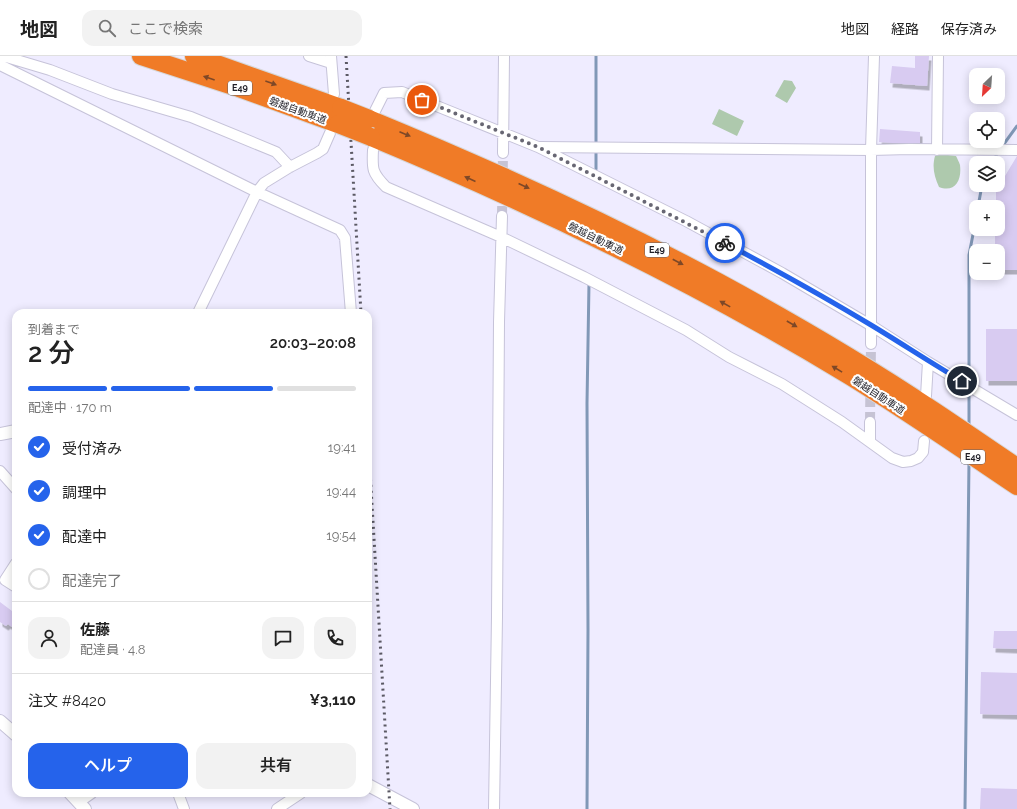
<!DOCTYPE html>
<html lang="ja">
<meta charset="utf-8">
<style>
:root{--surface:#fff;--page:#f2f2f2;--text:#222;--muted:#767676;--line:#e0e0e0;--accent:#2563eb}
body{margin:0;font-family:Raleway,"Noto Sans JP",sans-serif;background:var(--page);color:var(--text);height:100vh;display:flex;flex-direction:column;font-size:15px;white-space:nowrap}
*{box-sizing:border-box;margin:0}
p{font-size:13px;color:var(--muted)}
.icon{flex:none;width:22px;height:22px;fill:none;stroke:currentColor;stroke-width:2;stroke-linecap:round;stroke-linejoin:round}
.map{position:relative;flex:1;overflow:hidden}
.side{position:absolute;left:12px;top:253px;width:360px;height:488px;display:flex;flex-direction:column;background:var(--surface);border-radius:12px;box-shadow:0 2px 10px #0003}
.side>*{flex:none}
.needle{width:26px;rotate:205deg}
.fabs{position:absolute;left:969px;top:12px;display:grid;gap:8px}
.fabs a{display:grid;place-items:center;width:36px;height:36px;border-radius:8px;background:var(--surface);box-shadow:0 2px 10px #0003;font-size:20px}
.pin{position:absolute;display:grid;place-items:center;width:34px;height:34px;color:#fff;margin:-17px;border:2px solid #fff;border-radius:50%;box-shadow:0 1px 4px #0007}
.courier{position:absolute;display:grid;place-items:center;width:40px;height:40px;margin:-20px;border:3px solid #2563eb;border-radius:50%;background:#fff;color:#222;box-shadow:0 1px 5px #0007}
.overview em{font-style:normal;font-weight:600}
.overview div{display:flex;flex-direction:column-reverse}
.overview{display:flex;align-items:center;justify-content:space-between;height:68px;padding:0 16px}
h1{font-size:26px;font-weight:600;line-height:30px}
.bar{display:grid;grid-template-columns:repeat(4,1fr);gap:6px 4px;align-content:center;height:48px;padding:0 16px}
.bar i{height:5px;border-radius:3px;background:var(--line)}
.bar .active{background:var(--accent)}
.bar p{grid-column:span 4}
.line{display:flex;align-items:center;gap:10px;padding:0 16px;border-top:1px solid var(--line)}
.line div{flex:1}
.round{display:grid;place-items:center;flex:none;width:42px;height:42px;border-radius:12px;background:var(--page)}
ol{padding:0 16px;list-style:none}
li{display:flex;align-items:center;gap:12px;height:44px}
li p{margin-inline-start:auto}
li .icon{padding:4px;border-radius:50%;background:var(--accent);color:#fff;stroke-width:4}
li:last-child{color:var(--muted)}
li i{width:22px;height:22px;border:2px solid var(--line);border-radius:50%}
.primary-button{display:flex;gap:8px;margin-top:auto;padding:8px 16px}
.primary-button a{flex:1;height:46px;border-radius:12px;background:var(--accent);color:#fff;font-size:16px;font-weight:600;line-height:46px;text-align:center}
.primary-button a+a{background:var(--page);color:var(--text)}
header{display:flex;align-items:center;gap:24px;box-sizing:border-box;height:56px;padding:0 20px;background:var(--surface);border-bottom:1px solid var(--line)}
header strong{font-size:19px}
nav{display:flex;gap:22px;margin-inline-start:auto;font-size:14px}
.search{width:280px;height:36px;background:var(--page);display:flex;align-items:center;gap:10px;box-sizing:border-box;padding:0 14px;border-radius:12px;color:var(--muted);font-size:15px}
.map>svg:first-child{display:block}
</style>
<header>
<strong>地図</strong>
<div class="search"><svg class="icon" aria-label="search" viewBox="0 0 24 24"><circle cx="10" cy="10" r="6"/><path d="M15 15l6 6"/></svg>ここで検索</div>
<nav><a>地図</a><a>経路</a><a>保存済み</a></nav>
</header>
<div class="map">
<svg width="1017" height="753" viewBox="0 0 1017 753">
<defs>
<filter id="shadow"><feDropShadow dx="2.5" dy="4.5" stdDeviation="0" flood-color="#0004"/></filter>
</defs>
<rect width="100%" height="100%" fill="#efecff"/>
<path fill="#aec9ad" d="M784 24 792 25 796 32 787 47 775 40Z
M719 53 744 65 737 80 712 68Z
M940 98 956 100C957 102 959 106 960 109 962 124 955 137 939 131 934 120 932 111 935 100Z"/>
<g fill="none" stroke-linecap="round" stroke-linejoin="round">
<path stroke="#8198b7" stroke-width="3" d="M1001 92 1017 70
M991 107 998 97
M596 113V0
M978 151 982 129
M969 327V199L976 163
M969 333V371
M587 753 588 573 587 347 589 227
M965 753 969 405"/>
</g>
<path fill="#d8cbf1" filter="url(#shadow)" d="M915 0H929L927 30 890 27 892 10 915 12Z
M880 73 920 76V87H892L879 86Z
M1017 100V214H998V195H995V173H998V151H996V135Z
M986 273H1017V325H986Z
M0 546 16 558V574L8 568 6 570 0 566Z
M994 575H1017V593L993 592Z
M981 616 1017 617V659L980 658Z
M981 732 1017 733V753H980Z"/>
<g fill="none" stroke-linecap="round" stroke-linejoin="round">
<path stroke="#c6c3d4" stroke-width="10" stroke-dasharray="10 5" stroke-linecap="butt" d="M502 160 503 97
M870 366 871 288"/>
<g stroke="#c6c3d9" stroke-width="12">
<path id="minor" d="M3 0 50 14 112 38 191 61 276 96 290 111
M309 0 331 7
M331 0 334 38
M0 9 257 136 340 174 345 182 351 257
M375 55 384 37 402 36 538 91 686 165 782 217 872 270 928 306 1017 359
M540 91 871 94 909 93 1017 94
M373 94C372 113 372 117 386 131L501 181 584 221 686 274 729 301 782 328 842 366 892 402 903 406 911 405 918 402 923 396 924 385
M937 94 938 0
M503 97 504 0
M198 257 257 136 264 127 290 111 317 97 323 93 330 77
M871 288V94L874 0
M926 340 928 306
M870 385V366
M0 415 16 433
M16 507 5 524 16 531
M178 737 184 753
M79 746 92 737
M277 753 301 737
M494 753 497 561 499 266 502 160"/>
</g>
<g stroke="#c6c3d9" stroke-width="14">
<path id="tertiary" d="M0 378 16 375
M0 665 16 679
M368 729 413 753
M70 737 85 753"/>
</g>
<g stroke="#d7d7d8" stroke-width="20">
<path id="motorway" d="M141 0 239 32 338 68
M194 0 341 52
M369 63C488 112 605 165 718 226 790 265 862 307 931 353 960 372 988 392 1017 411
M371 81C537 150 697 227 850 320 907 355 962 393 1017 430"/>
</g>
<use href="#minor" stroke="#fff" stroke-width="10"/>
<use href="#tertiary" stroke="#fff" stroke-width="12"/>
<use href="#motorway" stroke="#f07b27" stroke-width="18"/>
<path stroke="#5b5964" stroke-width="3" stroke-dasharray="2 4" stroke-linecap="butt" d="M346 0 361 257
M368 381 390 753"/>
<g stroke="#d7d7d8" stroke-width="20" stroke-linecap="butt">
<path id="motorway-bridge" d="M341 52 369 63
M338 68 371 81"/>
</g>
<use href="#motorway-bridge" stroke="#f07b27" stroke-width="18"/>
</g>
<defs><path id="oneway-solid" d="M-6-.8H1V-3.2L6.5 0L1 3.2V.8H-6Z"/></defs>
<g fill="#7e4827">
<use href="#oneway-solid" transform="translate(209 22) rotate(-161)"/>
<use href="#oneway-solid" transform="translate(271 27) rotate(20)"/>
<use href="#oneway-solid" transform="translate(405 78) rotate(23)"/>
<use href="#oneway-solid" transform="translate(470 123) rotate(-156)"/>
<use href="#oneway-solid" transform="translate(524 130) rotate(25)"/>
<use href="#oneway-solid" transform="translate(678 206) rotate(28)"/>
<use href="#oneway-solid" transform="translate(725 248) rotate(-151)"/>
<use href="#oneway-solid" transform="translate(792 268) rotate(30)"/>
<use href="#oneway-solid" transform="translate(837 313) rotate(-149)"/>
</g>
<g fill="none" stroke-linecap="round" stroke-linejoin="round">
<path stroke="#686773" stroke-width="4" stroke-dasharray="0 7.2" d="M422 44 538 91 725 187"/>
<path stroke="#2563eb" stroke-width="5" d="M725 187C774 213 823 240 871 269 901 287 931 307 962 325"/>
</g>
<g text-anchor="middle" stroke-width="4" stroke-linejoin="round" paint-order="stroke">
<g fill="#fff" stroke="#636268" stroke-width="1">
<rect x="228" y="25" width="24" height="14" rx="3"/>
<rect x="645" y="187" width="24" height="14" rx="3"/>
<rect x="961" y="394" width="24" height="14" rx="3"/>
</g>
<g font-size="9" font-weight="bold" fill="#201f27">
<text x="240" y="35">E49</text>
<text x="657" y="197">E49</text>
<text x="973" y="404">E49</text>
</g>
<g font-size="10" fill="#201f27" stroke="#fff">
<text transform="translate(298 54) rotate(20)" y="4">磐越自動車道</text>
<text transform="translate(596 182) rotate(26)" y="4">磐越自動車道</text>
<text transform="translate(879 339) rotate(33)" y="4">磐越自動車道</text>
</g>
</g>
</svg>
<div class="fabs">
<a><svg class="needle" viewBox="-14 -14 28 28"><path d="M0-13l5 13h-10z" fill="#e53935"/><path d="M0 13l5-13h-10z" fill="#767676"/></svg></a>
<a><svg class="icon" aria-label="locate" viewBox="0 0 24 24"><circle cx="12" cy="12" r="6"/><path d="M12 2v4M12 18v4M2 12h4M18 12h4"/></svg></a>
<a><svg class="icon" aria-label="layers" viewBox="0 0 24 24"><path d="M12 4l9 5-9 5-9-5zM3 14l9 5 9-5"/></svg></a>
<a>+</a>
<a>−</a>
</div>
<div class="pin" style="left:422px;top:44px;background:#ea580c"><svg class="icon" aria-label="bag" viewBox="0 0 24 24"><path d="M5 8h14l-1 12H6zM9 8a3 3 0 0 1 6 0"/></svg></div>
<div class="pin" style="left:962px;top:325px;background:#1f2937"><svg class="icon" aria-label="home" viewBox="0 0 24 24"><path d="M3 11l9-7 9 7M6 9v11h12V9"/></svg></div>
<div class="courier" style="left:725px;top:187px"><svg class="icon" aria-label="bike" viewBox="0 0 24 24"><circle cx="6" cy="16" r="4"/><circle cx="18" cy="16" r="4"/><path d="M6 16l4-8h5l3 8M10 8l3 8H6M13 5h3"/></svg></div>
<section class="side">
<div class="overview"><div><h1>2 分</h1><p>到着まで</p></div><em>20:03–20:08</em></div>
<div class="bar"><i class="active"></i><i class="active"></i><i class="active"></i><i></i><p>配達中 · 170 m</p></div>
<ol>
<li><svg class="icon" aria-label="check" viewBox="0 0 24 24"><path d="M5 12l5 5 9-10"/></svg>受付済み<p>19:41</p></li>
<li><svg class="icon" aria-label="check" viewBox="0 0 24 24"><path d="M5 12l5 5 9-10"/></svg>調理中<p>19:44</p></li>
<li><svg class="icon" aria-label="check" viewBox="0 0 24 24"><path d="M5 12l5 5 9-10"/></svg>配達中<p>19:54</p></li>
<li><i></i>配達完了</li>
</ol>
<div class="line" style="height:72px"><a class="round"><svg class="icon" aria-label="person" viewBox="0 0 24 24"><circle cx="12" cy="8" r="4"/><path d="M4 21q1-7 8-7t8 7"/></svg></a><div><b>佐藤</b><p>配達員 · 4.8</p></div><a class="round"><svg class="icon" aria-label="chat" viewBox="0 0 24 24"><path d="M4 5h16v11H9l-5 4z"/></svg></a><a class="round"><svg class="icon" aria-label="phone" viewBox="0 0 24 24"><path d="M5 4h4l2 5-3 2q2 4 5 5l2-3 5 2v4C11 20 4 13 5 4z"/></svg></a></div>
<div class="line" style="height:52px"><div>注文 #8420</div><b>¥3,110</b></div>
<div class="primary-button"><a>ヘルプ</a><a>共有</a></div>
</section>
</div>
